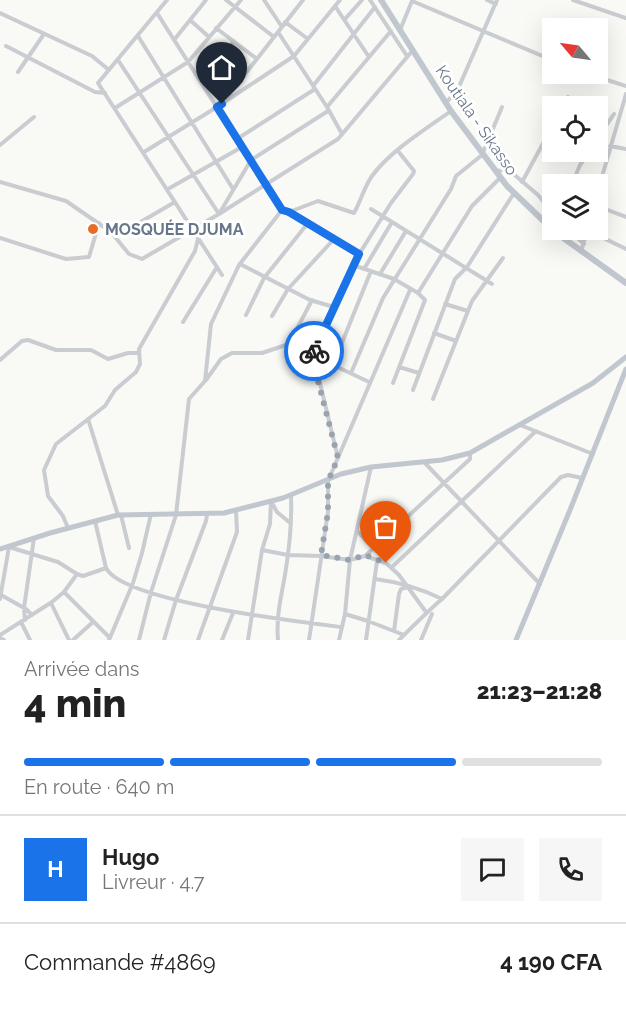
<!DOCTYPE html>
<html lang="fr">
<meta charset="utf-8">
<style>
:root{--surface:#fff;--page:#f6f6f6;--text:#222;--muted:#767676;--line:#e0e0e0;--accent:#1a73e8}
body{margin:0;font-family:Raleway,sans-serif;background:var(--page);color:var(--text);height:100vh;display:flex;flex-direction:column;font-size:22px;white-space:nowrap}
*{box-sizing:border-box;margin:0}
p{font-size:20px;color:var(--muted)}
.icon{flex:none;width:33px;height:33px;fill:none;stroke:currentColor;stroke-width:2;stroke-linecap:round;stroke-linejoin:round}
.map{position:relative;height:640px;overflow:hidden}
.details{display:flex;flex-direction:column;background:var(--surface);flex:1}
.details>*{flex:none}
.needle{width:39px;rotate:299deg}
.fabs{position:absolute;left:542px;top:18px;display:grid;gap:12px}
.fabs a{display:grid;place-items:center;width:66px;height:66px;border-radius:0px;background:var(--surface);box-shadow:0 6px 24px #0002;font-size:30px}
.pin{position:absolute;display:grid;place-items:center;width:51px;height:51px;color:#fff;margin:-62px -26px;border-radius:50% 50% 50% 0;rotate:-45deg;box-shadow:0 0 6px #0007}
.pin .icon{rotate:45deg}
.courier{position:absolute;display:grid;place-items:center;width:60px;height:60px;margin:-30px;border:4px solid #1a73e8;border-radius:50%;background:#fff;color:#222;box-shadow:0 2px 8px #0007}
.overview em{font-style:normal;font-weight:800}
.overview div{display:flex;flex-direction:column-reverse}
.overview{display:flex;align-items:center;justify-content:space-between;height:102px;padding:0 24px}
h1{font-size:39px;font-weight:800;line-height:45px}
.bar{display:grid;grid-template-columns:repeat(4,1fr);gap:9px 6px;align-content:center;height:72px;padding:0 24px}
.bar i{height:8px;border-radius:4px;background:var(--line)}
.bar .active{background:var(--accent)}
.bar p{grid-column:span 4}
.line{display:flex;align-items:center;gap:15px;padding:0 24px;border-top:2px solid var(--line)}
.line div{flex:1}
.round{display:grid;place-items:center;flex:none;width:63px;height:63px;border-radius:0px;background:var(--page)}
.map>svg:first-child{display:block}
</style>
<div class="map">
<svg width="626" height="640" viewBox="0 0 626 640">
<rect width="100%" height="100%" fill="#f9f9f6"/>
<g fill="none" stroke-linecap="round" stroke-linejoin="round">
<path stroke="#c9ccd0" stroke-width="4" d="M167 0 98 83 222 275
M226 0 274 37
M264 0 282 27
M370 0 407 56
M487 0 496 4
M573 0 626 18
M412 1 552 60
M335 6 369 57
M0 13 92 56 109 70
M345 19 362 0
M190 20 209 37
M285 22 308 39
M216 28 257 59
M400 30 412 1
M278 32 327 107 342 134
M138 36 233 189
M174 40 206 0
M6 46 95 92 105 93
M118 60 219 214 251 160 328 111
M18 72 44 34
M589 74 626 86
M202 83 234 41
M313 86 375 7
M224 101 303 0
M446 103 458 89 497 0
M563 106 568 97
M327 107 391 31
M115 108 188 62 241 0
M237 139 315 89
M597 139 614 114
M0 145 34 117
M610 146 626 149
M144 152 217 107 294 56 340 0
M495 171 505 170 510 171 538 195 552 212
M0 182 66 201 111 232 129 254 142 259 219 214 338 139 413 50
M522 182 552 127
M572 184 580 165 589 152
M168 189 242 147
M597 194 626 94
M597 206 626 217
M371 209 492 284
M282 210 289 212 359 254
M289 212 318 201 354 213C361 201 364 187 372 176 390 151 426 129 451 111
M569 230 584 244
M587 230 626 249
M111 232 125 231 175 202
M0 238 66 259 89 257 99 223
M581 252 587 230
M240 264 310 300 334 307
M353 265 394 279 418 293 425 300 393 383
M364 269 392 222
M380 274 406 231
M418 293 472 206 500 178
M445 304 468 311
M246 315 264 278 308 223
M272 316 288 289 334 239
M183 322 217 267
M434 333 456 341
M289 344 312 300
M0 360 22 341 28 340 56 350H91L108 359 128 353H139
M333 365 371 271
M399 367 419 373
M351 373 383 298 451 189 456 176 482 155 502 107
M206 380 221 359 232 353H262L289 344 369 382
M413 390 455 279 467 267 514 193
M433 399 472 301 503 258
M88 419 118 515
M520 425 593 454
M338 458 313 354 353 264 391 203 413 174 414 171 398 151
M424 462 540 584
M272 503 277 512 289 522
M121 515 129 548
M95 521 106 568
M68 528 63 516 48 496 44 470 56 444 105 406 115 390 136 372 140 364 139 349 195 251 198 239
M358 532 373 548
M262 550 288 555 321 556 350 560 365 556 386 563 399 575 426 612
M365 556 470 459V453
M392 567 536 431
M375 579C399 582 420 588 442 599
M64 592 109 637
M1 595 26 609 32 615
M0 599 9 547 58 562 77 574 83 576 106 568C124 602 300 622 341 627
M51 603 69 640
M345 614 368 621 404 635
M25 620 24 608 34 538
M21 622 30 640
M394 631 399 594 401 589 408 587
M0 635 52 602 64 592 77 574
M0 638 4 640
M73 640 93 622
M109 640 133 583 142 553 151 514
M139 640 151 592 176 515 189 399 205 381 211 324 239 265 282 210 157 13
M164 640 176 600 206 521 207 515
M198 640 237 532 236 510
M222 640 233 613
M248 640 262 550 270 524 271 501
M278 640C276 617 281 597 285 575 289 551 292 519 291 495
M309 640 328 512V481L410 290
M339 640 345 614 350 560 371 467
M366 640 377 561
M399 640C413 626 427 612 442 599L561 477 568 475 582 478
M421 640 432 614"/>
<path stroke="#c1c7ce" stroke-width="5" d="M0 549 50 533 118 515 224 513 283 498 341 474 371 467 442 460 470 453 593 383 626 357
M516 640 570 510 626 369"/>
<path stroke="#c1c7ce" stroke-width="6" d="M381 0 451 111 507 186 555 232 626 283"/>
</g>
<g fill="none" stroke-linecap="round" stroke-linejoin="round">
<path stroke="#9aa4ae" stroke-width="6" stroke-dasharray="0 10.8" d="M314 351 312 358 338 458 328 481V512L321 555 350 560 365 555 386 563"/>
<path stroke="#1a73e8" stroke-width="8" d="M222 104 217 107 282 210 289 212 359 254 314 351"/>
</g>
<circle fill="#e76c28" stroke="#fff" stroke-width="2" cx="93" cy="229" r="6"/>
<g text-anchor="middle" stroke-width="6" stroke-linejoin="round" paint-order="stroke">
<g font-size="16" fill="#677688" stroke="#fff">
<text transform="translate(477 120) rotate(55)" y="6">Koutiala - Sikasso</text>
</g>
<g font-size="16" font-weight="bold" fill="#677688" stroke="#fff" text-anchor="start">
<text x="105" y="235">MOSQUÉE DJUMA</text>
</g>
</g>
</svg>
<div class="fabs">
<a><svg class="needle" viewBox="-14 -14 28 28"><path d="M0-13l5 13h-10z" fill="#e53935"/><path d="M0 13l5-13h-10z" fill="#767676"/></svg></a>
<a><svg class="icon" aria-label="locate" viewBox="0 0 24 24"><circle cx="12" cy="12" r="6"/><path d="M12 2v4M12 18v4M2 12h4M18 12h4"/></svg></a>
<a><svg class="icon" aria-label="layers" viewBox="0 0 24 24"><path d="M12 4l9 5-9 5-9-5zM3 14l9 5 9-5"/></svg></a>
</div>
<div class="pin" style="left:386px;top:563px;background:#ea580c"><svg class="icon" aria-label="bag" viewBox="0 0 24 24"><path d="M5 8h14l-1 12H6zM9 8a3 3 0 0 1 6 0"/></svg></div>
<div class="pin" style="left:222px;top:104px;background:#1f2937"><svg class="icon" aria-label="home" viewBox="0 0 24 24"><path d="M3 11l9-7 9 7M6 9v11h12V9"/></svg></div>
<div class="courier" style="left:314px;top:351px"><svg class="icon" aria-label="bike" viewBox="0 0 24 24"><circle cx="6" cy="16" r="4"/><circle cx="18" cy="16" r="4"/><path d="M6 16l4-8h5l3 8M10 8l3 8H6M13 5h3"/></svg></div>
</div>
<section class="details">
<div class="overview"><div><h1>4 min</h1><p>Arrivée dans</p></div><em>21:23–21:28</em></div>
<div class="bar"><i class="active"></i><i class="active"></i><i class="active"></i><i></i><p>En route · 640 m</p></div>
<div class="line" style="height:108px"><b class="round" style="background:var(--accent);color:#fff">H</b><div><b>Hugo</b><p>Livreur · 4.7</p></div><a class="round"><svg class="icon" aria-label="chat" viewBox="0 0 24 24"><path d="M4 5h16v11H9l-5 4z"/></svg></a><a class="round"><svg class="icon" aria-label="phone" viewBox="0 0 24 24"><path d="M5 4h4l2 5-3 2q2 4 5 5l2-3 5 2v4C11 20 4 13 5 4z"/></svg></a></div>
<div class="line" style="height:78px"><div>Commande #4869</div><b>4 190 CFA</b></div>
</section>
